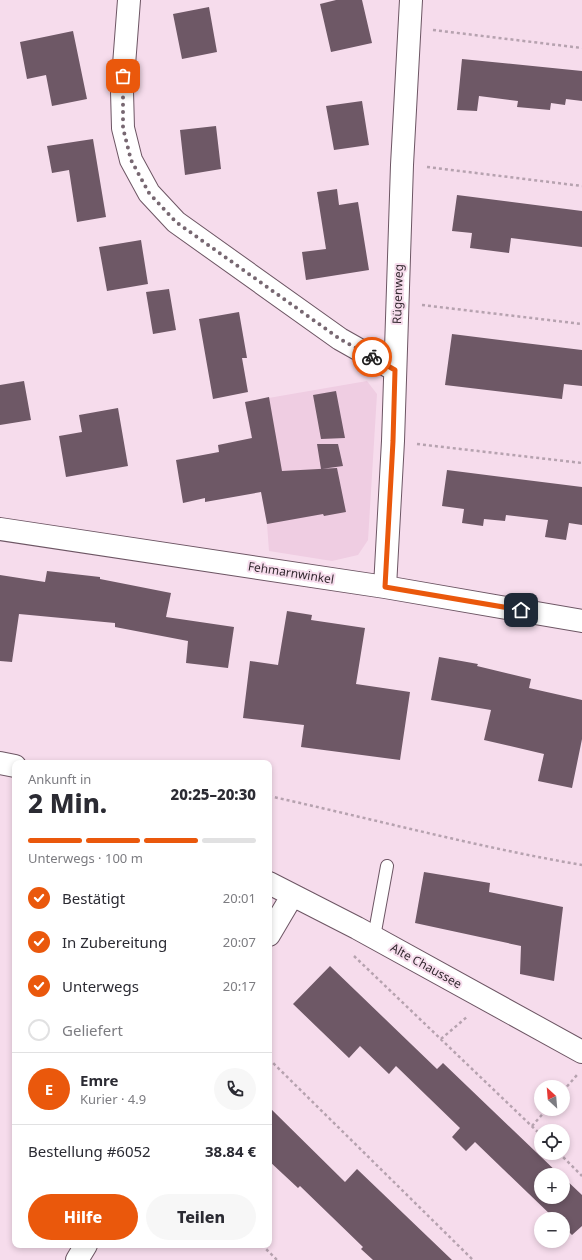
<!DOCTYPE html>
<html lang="de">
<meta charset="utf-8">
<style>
:root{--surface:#fff;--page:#f7f7f7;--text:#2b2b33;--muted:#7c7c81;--line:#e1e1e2;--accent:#ea580c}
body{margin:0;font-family:"Noto Sans",sans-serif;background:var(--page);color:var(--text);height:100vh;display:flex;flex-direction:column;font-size:15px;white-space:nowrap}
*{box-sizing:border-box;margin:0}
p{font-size:13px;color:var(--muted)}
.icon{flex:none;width:22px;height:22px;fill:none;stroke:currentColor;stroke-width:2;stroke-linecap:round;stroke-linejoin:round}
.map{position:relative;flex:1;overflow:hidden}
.side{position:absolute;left:12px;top:760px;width:260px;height:488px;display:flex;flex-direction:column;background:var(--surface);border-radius:8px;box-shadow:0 2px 6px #0003}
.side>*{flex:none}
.needle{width:26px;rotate:334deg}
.tools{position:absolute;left:534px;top:1080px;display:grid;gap:8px}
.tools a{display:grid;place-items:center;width:36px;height:36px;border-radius:50%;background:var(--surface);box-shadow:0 2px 6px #0003;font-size:20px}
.pin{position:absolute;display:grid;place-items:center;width:34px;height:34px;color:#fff;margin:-17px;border-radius:8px;box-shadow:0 2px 6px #0006}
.courier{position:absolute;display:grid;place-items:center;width:40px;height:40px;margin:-20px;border:3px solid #ea580c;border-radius:50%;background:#fff;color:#222;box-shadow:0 1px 5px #0007}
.overview em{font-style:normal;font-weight:800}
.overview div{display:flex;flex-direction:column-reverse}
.overview{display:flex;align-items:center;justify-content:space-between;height:68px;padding:0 16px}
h1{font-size:26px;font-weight:800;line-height:30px}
.bar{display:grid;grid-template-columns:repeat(4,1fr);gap:6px 4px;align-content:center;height:48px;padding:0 16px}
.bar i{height:5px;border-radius:3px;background:var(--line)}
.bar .on{background:var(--accent)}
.bar p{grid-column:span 4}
.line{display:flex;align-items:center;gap:10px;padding:0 16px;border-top:1px solid var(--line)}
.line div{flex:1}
.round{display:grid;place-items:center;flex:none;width:42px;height:42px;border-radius:21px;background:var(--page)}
ol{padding:0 16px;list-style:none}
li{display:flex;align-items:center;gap:12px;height:44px}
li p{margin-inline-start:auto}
li .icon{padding:4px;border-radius:50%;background:var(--accent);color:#fff;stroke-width:4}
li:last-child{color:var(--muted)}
li i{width:22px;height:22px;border:2px solid var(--line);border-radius:50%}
.action{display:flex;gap:8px;margin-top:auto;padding:8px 16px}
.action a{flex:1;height:46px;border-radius:24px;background:var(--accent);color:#fff;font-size:16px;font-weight:800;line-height:46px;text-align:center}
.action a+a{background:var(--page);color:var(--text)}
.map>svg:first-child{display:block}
</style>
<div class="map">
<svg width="582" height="1260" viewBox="0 0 582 1260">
<rect width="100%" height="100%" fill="#f6dcec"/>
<path fill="#efcde2" d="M367 381 377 394 368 540 358 555 332 561 269 551 267 524 245 402Z"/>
<path fill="#6e5866" d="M336 0H362L372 43 331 52 320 4Z
M209 7 217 52 182 59 173 14Z
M73 31 87 99 52 106 46 75 27 79 20 42Z
M462 59 582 71V101L566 99 565 105 551 103 550 110 517 107 518 101 479 96 477 111 457 110Z
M362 101 369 145 334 150 326 106Z
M216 126 221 169 185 175 180 130Z
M93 139 106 217 77 222 69 170 52 173 47 146Z
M337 189 339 205 358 202 369 270 306 280 302 252 326 249 317 192Z
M457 195 582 211V247L511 238 509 253 470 248 472 233 452 231Z
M141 240 148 284 107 291 99 247Z
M169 289 176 330 153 334 146 292Z
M239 312 247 358H242L248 392 213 399 199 319Z
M452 334 582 350V386L564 384 562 399 445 385Z
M24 381 31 420 0 425V385Z
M336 391 345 438 321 439 313 395Z
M269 397 282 471 337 468 346 512 324 516 323 514 267 524 261 492 205 502V498L183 503 176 460 219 452 218 445 252 438 245 402Z
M118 408 128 466 66 477 59 436 82 432 79 415Z
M317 444H338L343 466 321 469Z
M447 470 582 487V525L569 523 566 540 545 537 548 520 506 515 505 521 484 519 483 526 462 523 464 509 442 506Z
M47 571 100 577V579L171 593 166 617 234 627 228 668 186 663 188 641 115 627V623L19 614 12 662 0 661V575L45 582Z
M287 611 312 615 311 620 365 628 356 684 410 692 400 760 301 747 304 725 243 718 250 661 278 665Z
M439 657 478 664 477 666 531 679 529 688 582 700V739L572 788 538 781 544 754 484 740 491 710 431 700Z
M424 872 490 883 489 892 563 907 554 981 520 974 521 946 415 923Z
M330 966 437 1069 443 1063 560 1175H541V1197H563V1177L582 1195V1226L572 1235 563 1226V1219H555L475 1142 466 1151 452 1137 460 1128 396 1066 389 1074 360 1046 349 1058 293 1004Z
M269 1107 345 1182 357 1169 452 1260H373L361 1249 363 1247 300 1186 298 1188 269 1161Z"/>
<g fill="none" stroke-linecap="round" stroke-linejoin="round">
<g stroke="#6d5664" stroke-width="14">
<path id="service" d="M374 937 387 866"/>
</g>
<g stroke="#6d5664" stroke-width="24">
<path id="minor" d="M129 0 122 91 123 128 131 160 149 193 176 222 340 339 395 370
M0 529 385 587 582 621
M385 587 393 441 402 165 411 0
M0 763 15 766
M269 883 357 928 582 1052
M269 935 292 896
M77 1260 86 1245"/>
</g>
<path stroke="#b6a2af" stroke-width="2.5" stroke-dasharray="3 3" stroke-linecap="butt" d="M433 30 582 48
M427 167 582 186
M422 305 582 324
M417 444 582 463
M269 796C373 819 477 847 582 865
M354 956 541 1135
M441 1039 468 1016
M269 1059 473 1260
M563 1091 577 1075
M532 1126 547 1109
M559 1153 582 1176
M262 1245 277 1260"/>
<use href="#service" stroke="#fff" stroke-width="12"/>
<use href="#minor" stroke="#fff" stroke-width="22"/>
</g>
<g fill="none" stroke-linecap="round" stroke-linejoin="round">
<path stroke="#776771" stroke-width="4" stroke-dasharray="0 7.2" d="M123 76V128L131 160 149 193 176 222 340 339 372 357"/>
<path stroke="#ea580c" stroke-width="5" d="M372 357 395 370 393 441 385 587 521 610"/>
</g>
<g text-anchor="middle" stroke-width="4" stroke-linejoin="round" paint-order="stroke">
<g font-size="12" fill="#32282f" stroke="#f6dcec">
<text transform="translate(398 294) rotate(-88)" y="4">Rügenweg</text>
<text transform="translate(291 573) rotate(9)" y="4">Fehmarnwinkel</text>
<text transform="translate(426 966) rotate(29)" y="4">Alte Chaussee</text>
</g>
</g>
</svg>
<div class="tools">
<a><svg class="needle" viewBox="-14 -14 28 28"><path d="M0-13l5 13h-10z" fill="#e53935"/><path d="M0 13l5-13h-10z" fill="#7c7c81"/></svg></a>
<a><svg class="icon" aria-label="locate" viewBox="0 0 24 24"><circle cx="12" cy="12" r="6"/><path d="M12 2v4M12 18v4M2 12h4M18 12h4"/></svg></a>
<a>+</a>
<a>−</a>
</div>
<div class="pin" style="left:123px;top:76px;background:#ea580c"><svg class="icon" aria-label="bag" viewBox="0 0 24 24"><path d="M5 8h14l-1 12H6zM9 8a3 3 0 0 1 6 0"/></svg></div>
<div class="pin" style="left:521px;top:610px;background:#1f2937"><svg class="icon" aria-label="home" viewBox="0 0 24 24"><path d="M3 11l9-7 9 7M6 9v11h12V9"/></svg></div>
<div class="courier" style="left:372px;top:357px"><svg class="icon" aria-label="bike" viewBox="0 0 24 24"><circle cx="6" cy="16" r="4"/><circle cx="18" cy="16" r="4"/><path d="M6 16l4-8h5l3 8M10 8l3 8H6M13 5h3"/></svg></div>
<section class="side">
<div class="overview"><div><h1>2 Min.</h1><p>Ankunft in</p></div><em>20:25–20:30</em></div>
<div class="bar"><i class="on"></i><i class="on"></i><i class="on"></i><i></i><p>Unterwegs · 100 m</p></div>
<ol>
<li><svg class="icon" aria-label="check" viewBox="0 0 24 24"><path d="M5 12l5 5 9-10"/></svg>Bestätigt<p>20:01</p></li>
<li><svg class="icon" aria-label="check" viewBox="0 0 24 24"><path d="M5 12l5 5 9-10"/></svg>In Zubereitung<p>20:07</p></li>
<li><svg class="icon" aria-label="check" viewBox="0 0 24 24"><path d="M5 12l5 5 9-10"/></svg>Unterwegs<p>20:17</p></li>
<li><i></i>Geliefert</li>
</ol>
<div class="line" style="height:72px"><b class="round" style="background:var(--accent);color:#fff">E</b><div><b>Emre</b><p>Kurier · 4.9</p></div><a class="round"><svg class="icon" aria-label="phone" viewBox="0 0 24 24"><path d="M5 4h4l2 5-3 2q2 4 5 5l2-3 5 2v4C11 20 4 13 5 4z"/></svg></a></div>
<div class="line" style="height:52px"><div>Bestellung #6052</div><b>38.84 €</b></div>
<div class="action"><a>Hilfe</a><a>Teilen</a></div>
</section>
</div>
